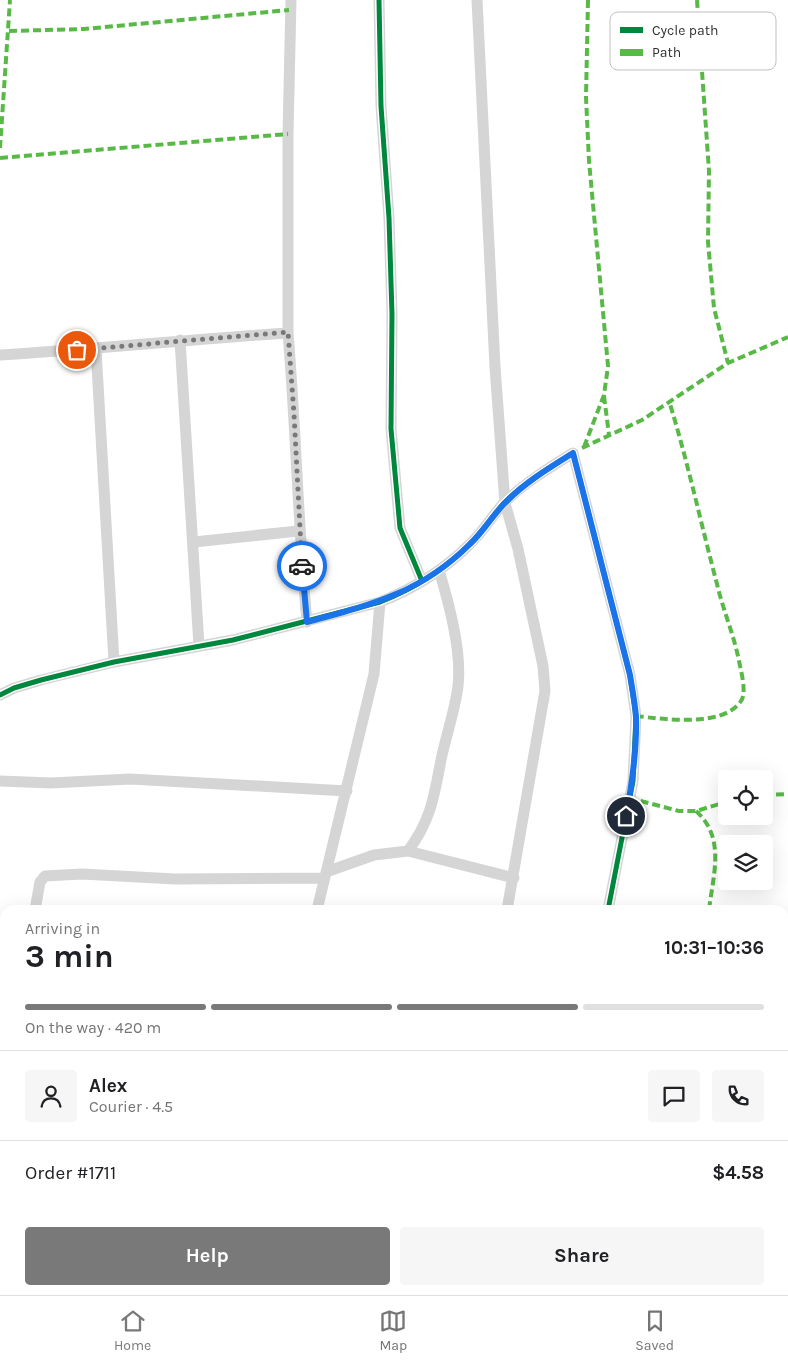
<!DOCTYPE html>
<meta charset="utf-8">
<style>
:root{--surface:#fff;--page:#f6f6f6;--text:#202124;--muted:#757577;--line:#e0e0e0;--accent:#797979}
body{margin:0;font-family:Karla,sans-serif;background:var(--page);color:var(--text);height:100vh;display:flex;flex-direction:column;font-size:19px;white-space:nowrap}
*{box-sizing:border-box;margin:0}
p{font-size:16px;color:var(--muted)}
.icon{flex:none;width:28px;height:28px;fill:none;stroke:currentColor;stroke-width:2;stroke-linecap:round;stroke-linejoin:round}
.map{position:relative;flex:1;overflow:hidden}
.panel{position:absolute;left:0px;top:905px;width:789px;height:390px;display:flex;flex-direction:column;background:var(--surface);border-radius:15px 15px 0 0;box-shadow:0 5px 20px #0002}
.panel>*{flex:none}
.tools{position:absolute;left:718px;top:770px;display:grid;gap:10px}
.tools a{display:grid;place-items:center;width:55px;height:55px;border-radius:5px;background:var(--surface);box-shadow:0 5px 20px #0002;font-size:25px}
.pin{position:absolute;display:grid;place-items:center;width:42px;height:42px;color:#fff;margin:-21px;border:2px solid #fff;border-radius:50%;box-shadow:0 1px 5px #0007}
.courier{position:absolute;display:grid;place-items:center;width:50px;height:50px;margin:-25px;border:4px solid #1a73e8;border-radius:50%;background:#fff;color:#222;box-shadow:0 1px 6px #0007}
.head em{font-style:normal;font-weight:700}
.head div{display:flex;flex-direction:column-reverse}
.head{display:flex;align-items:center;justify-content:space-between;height:85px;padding:0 25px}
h1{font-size:32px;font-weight:700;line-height:38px}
.bar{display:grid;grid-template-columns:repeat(4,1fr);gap:8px 5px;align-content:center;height:60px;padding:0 25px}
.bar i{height:6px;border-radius:4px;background:var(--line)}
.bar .active{background:var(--accent)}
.bar p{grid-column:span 4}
.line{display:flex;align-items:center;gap:12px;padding:0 25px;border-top:1px solid var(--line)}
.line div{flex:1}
.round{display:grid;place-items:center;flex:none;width:52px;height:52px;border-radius:5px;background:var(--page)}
.cta{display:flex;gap:10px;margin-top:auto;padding:10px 25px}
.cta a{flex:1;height:58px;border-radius:5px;background:var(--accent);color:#fff;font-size:20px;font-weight:700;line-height:58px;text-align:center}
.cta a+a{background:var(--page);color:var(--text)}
.menu{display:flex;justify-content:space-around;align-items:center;height:70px;border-top:1px solid var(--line);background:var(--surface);font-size:14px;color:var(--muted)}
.menu a{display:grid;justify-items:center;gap:2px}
.menu .active{color:var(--accent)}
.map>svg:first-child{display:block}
</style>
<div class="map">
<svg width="788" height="1295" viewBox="0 0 788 1295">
<rect width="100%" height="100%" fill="#fff"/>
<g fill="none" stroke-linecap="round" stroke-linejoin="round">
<path stroke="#d5d5d5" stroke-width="11" d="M379 0 381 106 389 218 392 314 391 429 400 528 422 581
M477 0 495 367 505 503 518 549 543 666 545 691 507 910
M288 333V134L291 0
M180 340 199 646
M96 349 114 662
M0 355C96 349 192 339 288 333 296 429 298 526 307 622
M194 542 298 531
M0 695 14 688 41 680 114 662 233 640 380 602C413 589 445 569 470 544 483 532 492 516 504 503 524 483 549 468 573 453L630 675 636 716 633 781 608 910
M0 781 51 783 130 779 347 791
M408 851C431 820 434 797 441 760 446 735 455 711 458 686 462 651 449 604 439 570
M326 872 374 855 408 851 514 878
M35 910 40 882 45 876 82 874 175 879 324 878
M317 910 374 674 380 602
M0 1005H5
M0 1118 5 1119
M0 1231H5
M127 1290V1295
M423 1290 424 1295"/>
<path stroke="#58b947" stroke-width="4" stroke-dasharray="8 4" stroke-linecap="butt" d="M697 0 709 171 708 242 714 308 728 363
M9 31 84 29 289 10
M0 148 10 0
M0 158 288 134
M604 396 609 435
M584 447 604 395 608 366 589 161 586 97 588 0
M582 448 642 420 728 363 788 337
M636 716C663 719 723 728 741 701 747 693 741 671 739 661 734 635 723 610 717 584 701 524 688 463 670 404
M764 795 788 794
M629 798 679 811H696L726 802
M696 811C726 838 713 875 709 910
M784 1076 788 1067
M784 1261H788
M641 1290 642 1295"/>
<g stroke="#fff" stroke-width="8">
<path id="cycleway" d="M379 0 381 106 389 218 392 314 391 429 400 528 422 581
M0 695 14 688 41 680 114 662 233 640 380 602C413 589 445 569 470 544 483 532 492 516 504 503 524 483 549 468 573 453L630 675 636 716 633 781 608 910"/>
</g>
<use href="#cycleway" stroke="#00873e" stroke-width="5"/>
</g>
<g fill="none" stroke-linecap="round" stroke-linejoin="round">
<path stroke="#797979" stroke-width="5" stroke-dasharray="0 9" d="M77 350 288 332 294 414 302 566"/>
<path stroke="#1a73e8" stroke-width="6" d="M302 566 307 622C371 605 421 593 470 544 483 532 492 516 505 503 524 483 549 468 573 453L630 675C632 688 635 703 636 717 637 750 632 784 626 816"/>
</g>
<rect x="610" y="12" width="166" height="58" rx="8" fill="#fff" stroke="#c1c1c1" stroke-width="1"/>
<rect x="620" y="27" width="23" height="6" fill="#00873e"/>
<rect x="620" y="49" width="23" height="7" fill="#58b947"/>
<g font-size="14" fill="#313131">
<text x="652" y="35">Cycle path</text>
<text x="652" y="57">Path</text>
</g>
</svg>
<div class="tools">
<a><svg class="icon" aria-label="locate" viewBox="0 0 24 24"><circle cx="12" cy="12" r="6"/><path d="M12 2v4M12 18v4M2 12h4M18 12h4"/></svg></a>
<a><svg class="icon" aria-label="layers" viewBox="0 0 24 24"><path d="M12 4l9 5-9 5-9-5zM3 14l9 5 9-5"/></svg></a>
</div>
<div class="pin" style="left:77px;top:350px;background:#ea580c"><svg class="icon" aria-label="bag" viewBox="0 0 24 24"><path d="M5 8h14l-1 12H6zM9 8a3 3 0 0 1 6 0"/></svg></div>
<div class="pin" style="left:626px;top:816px;background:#1f2937"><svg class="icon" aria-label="home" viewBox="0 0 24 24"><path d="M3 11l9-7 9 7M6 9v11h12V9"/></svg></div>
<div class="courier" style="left:302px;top:566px"><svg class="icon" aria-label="car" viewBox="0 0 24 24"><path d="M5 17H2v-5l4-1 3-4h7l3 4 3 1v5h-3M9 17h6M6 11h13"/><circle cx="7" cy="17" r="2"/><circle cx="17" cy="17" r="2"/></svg></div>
<section class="panel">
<div class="head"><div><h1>3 min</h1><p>Arriving in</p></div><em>10:31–10:36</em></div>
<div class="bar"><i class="active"></i><i class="active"></i><i class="active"></i><i></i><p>On the way · 420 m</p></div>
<div class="line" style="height:90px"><a class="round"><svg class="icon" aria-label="person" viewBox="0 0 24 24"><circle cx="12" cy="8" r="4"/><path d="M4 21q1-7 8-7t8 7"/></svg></a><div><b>Alex</b><p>Courier · 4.5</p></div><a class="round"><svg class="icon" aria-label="chat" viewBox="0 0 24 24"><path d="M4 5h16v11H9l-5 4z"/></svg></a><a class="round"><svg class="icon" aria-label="phone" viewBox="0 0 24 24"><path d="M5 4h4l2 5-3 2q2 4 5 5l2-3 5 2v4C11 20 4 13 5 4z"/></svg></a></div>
<div class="line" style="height:65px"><div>Order #1711</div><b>$4.58</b></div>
<div class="cta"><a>Help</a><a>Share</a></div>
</section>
</div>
<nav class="menu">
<a class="active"><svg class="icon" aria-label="home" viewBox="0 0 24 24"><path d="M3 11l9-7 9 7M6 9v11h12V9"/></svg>Home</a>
<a><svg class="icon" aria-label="map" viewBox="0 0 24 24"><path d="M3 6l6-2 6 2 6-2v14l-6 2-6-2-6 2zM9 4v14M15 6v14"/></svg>Map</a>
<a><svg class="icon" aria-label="saved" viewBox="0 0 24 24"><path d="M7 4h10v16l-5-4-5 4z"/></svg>Saved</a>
</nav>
